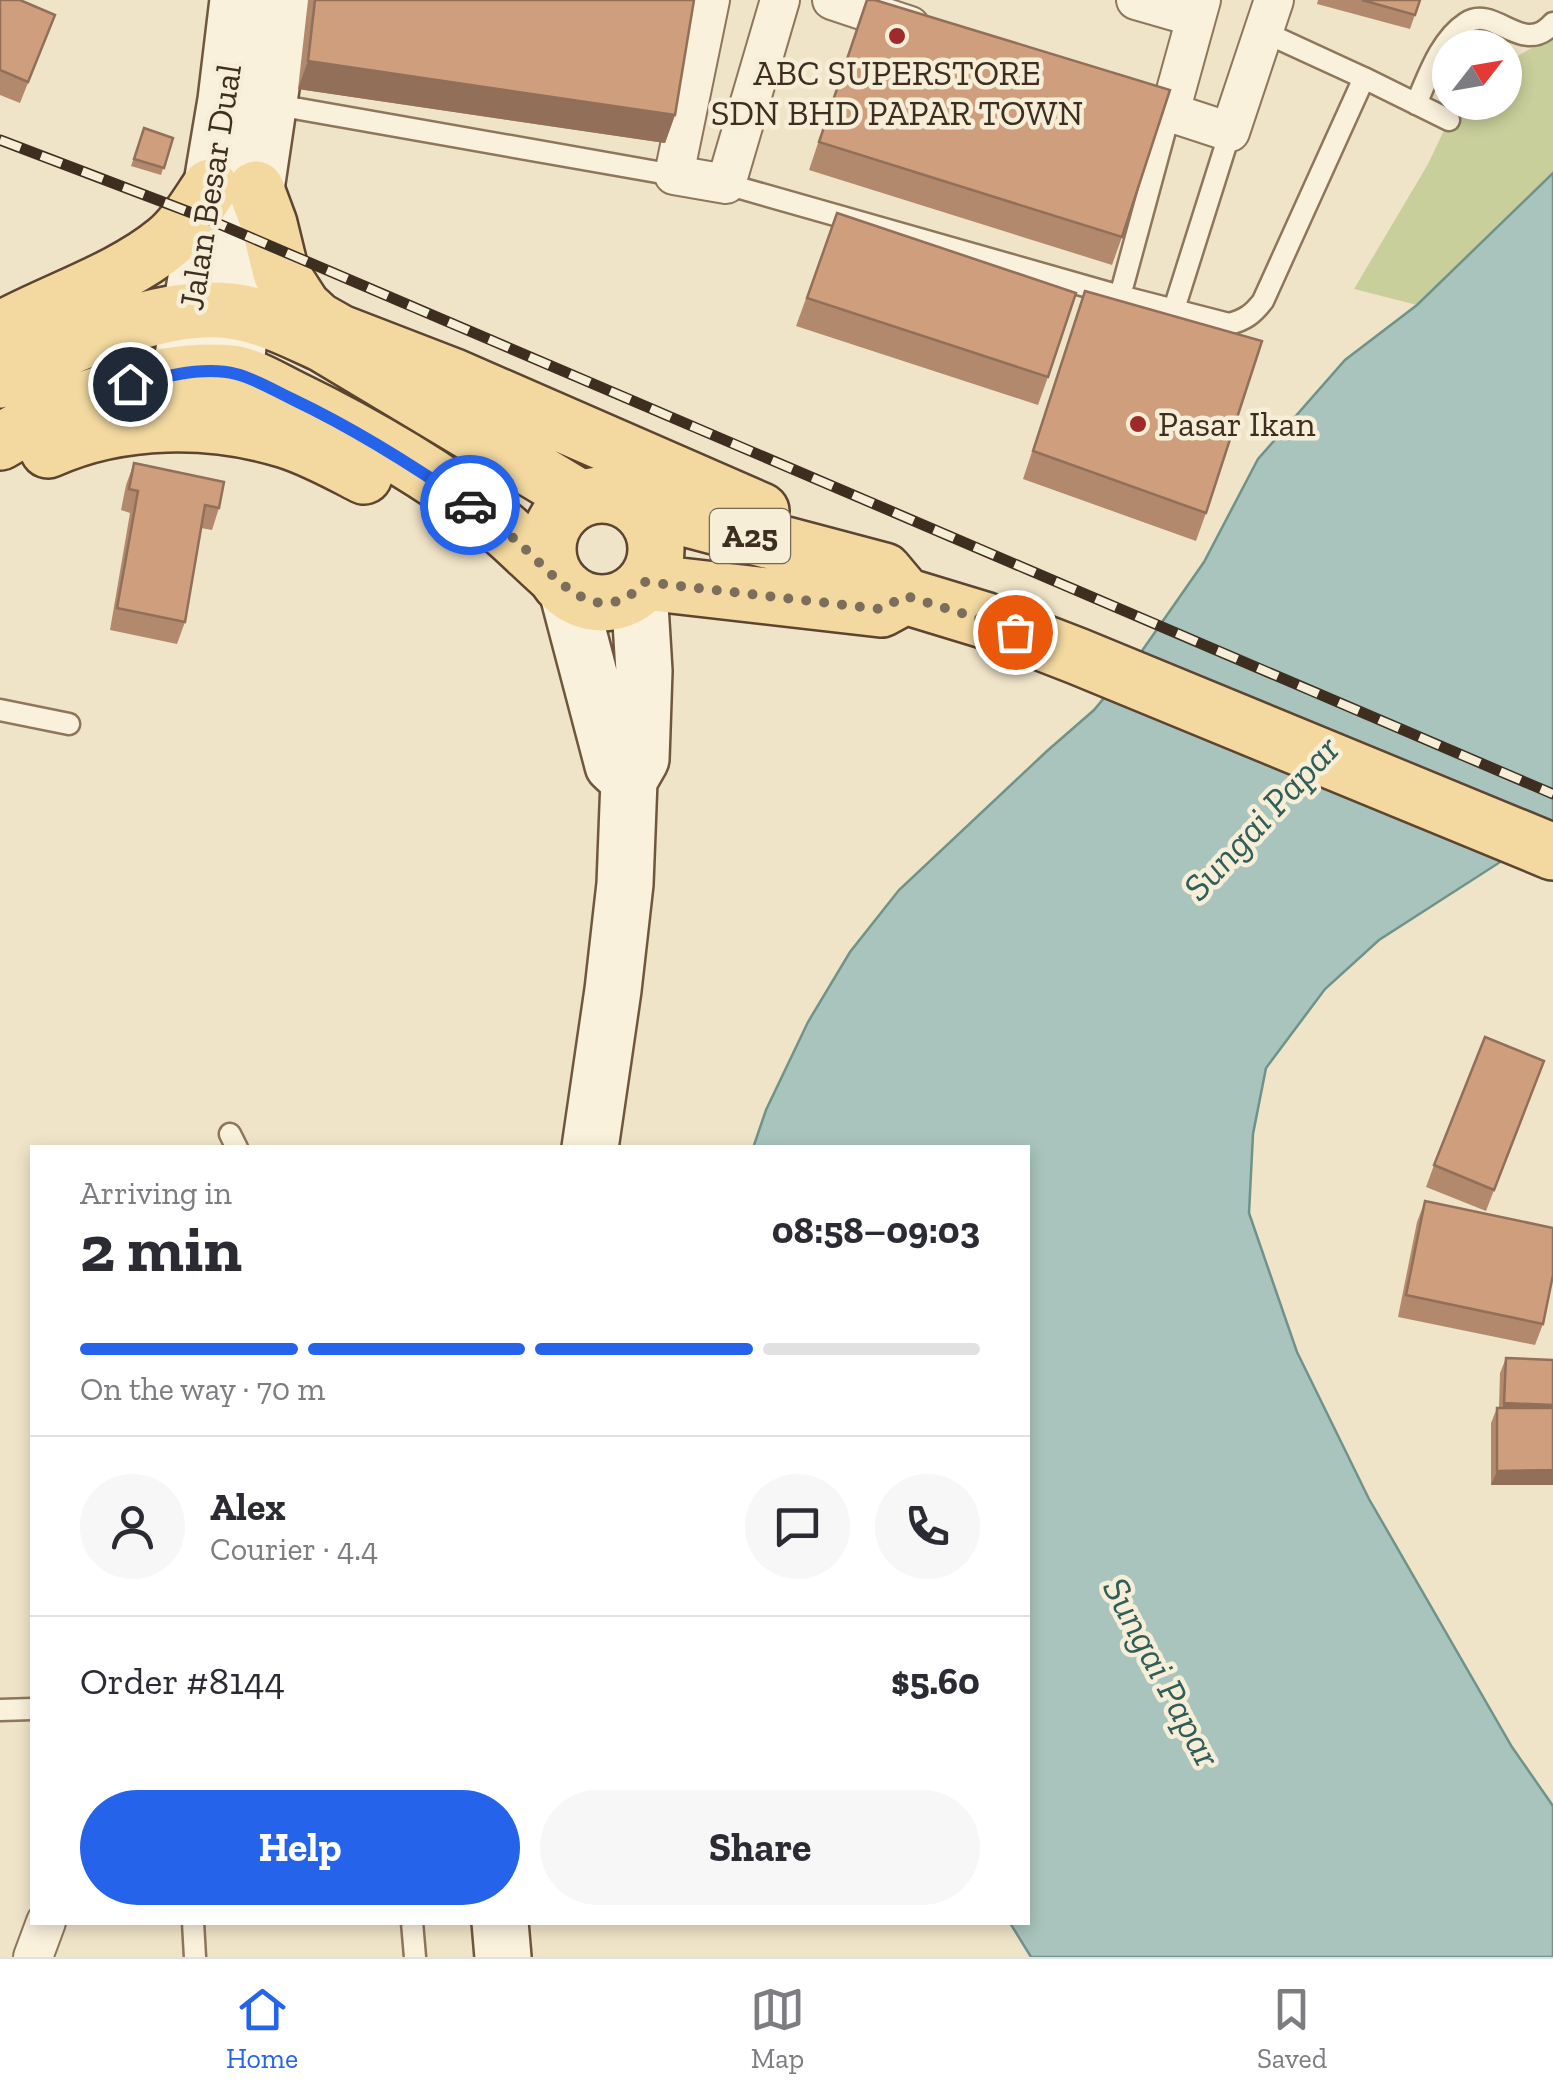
<!DOCTYPE html>
<meta charset="utf-8">
<style>
:root{--surface:#fff;--page:#f7f7f7;--text:#2b2b33;--muted:#7c7c81;--line:#e1e1e2;--accent:#2563eb}
body{margin:0;font-family:"Zilla Slab",serif;background:var(--page);color:var(--text);height:100vh;display:flex;flex-direction:column;font-size:38px;white-space:nowrap}
*{box-sizing:border-box;margin:0}
p{font-size:32px;color:var(--muted)}
.icon{flex:none;width:55px;height:55px;fill:none;stroke:currentColor;stroke-width:2;stroke-linecap:round;stroke-linejoin:round}
.map{position:relative;flex:1;overflow:hidden}
.sheet{position:absolute;left:30px;top:1145px;width:1000px;height:780px;display:flex;flex-direction:column;background:var(--surface);border-radius:0px;box-shadow:0 5px 15px #0003}
.sheet>*{flex:none}
.needle{width:65px;rotate:59deg}
.fabs{position:absolute;left:1432px;top:30px;display:grid;gap:20px}
.fabs a{display:grid;place-items:center;width:90px;height:90px;border-radius:50%;background:var(--surface);box-shadow:0 5px 15px #0003;font-size:50px}
.pin{position:absolute;display:grid;place-items:center;width:85px;height:85px;color:#fff;margin:-42px;border:5px solid #fff;border-radius:50%;box-shadow:0 2px 10px #0007}
.courier{position:absolute;display:grid;place-items:center;width:100px;height:100px;margin:-50px;border:8px solid #2563eb;border-radius:50%;background:#fff;color:#222;box-shadow:0 2px 12px #0007}
.headline em{font-style:normal;font-weight:800}
.headline div{display:flex;flex-direction:column-reverse}
.headline{display:flex;align-items:center;justify-content:space-between;height:170px;padding:0 50px}
h1{font-size:65px;font-weight:800;line-height:75px}
.bar{display:grid;grid-template-columns:repeat(4,1fr);gap:15px 10px;align-content:center;height:120px;padding:0 50px}
.bar i{height:12px;border-radius:8px;background:var(--line)}
.bar .selected{background:var(--accent)}
.bar p{grid-column:span 4}
.line{display:flex;align-items:center;gap:25px;padding:0 50px;border-top:2px solid var(--line)}
.line div{flex:1}
.round{display:grid;place-items:center;flex:none;width:105px;height:105px;border-radius:52px;background:var(--page)}
.action{display:flex;gap:20px;margin-top:auto;padding:20px 50px}
.action a{flex:1;height:115px;border-radius:60px;background:var(--accent);color:#fff;font-size:40px;font-weight:800;line-height:115px;text-align:center}
.action a+a{background:var(--page);color:var(--text)}
.tab-bar{display:flex;justify-content:space-around;align-items:center;height:140px;border-top:2px solid var(--line);background:var(--surface);font-size:28px;color:var(--muted)}
.tab-bar a{display:grid;justify-items:center;gap:5px}
.tab-bar .selected{color:var(--accent)}
.map>svg:first-child{display:block}
</style>
<div class="map">
<svg width="1553" height="1957" viewBox="0 0 1553 1957">
<rect width="100%" height="100%" fill="#f0e4c8"/>
<path fill="#c9cf9b" d="M1553 36V173L1417 305 1354 289 1428 164 1457 103 1505 102V63Z"/>
<path fill="#a9c4bc" stroke="#6f938a" stroke-width="2.5" d="M1553 173V828L1379 940 1325 989 1266 1068 1253 1134 1249 1213 1297 1352 1369 1499 1512 1747 1553 1806V1957H1031L1010 1923 1028 1922V1148H753L766 1110 808 1022 850 952 899 890 1047 751 1094 710 1137 658 1204 562 1258 459 1345 360 1417 305Z"/>
<g fill="none" stroke-linecap="round" stroke-linejoin="round">
<g stroke="#8d765c" stroke-width="25">
<path id="service" d="M1264 32 1364 78 1449 120
M271 104 674 175
M1416 104C1428 77 1440 40 1466 23 1495 4 1523 58 1553 23
M726 184 1120 296 1229 324C1245 320 1253 314 1263 301L1364 78
M1120 296 1170 112
M1174 309 1230 132
M0 710 69 724
M230 1134 237 1148
M0 1710 32 1709
M193 1922 195 1957
M412 1922 415 1957"/>
</g>
<g stroke="#8d765c" stroke-width="42">
<path id="minor" d="M710 0 674 175 726 184 780 0
M832 0 910 26
M1136 0 1195 17
M1114 94 1230 132 1274 0
M1170 112 1201 0
M33 1957 46 1922"/>
</g>
<g stroke="#6f573f" stroke-width="60">
<path id="secondary" d="M235 373 256 189 284 0
M180 374 226 100 238 0
M567 590 613 765 629 780
M590 1148 613 990 625 884 629 780 641 759 644 671 639 589
M500 1922 503 1957"/>
</g>
<g stroke="#5b4430" stroke-width="60">
<path id="primary" d="M256 189 269 224 281 273 303 307 317 320 340 333 454 377 761 511
M0 330C53 301 121 280 167 242 185 227 197 206 210 187
M0 380C65 346 169 297 243 313 271 319 297 332 323 344L580 498
M0 442C63 403 155 366 230 373 251 375 274 390 293 399 363 433 446 481 506 531 523 546 539 562 556 577
M48 450C121 417 211 417 286 440 314 449 339 463 364 476
M548 549a54 54 0 1 1 108 0a54 54 0 1 1-108 0Z
M635 505 884 571 905 596 984 620 1077 656 1553 852
M645 582 881 609 905 596"/>
</g>
<use href="#service" stroke="#faf1dc" stroke-width="20"/>
<use href="#minor" stroke="#faf1dc" stroke-width="38"/>
<use href="#secondary" stroke="#faf1dc" stroke-width="55"/>
<use href="#primary" stroke="#f3d9a0" stroke-width="55"/>
<g stroke="#3d2e20" stroke-width="11">
<path id="rail" d="M0 140 205 218 1553 794"/>
</g>
<use href="#rail" stroke="#f7eed8" stroke-width="8" stroke-dasharray="22" stroke-linecap="butt"/>
</g>
<path fill="#b2896c" d="M0 0 55 15 20 103 0 95Z
M308 0H694L675 115 665 143 298 89Z
M866 0 1122 237 1112 265 809 170Z
M1318 0H1420L1410 29 1317 4Z
M144 128 173 138 161 175 131 166Z
M837 213 1048 377 1038 405 796 326Z
M1085 291 1206 513 1196 541 1023 479Z
M134 463 219 508 212 530 201 528 185 622 177 644 110 630 130 513 121 510 126 485Z
M1544 1061 1486 1211 1426 1187 1434 1165Z
M1425 1201 1543 1324 1535 1345 1398 1317 1417 1222Z
M1506 1358 1553 1360V1485H1491V1423L1497 1408H1499L1500 1373Z"/>
<path fill="#916f58" d="M308 61 675 115 665 143 298 89Z
M1504 1403 1553 1405V1420L1499 1418Z
M1553 1470V1485H1491L1497 1471Z"/>
<path fill="#cf9f7d" stroke="#916f58" stroke-width="2.5" d="M0 0H20L55 15 28 82 0 70Z
M315 0H694L675 115 308 61Z
M867 0H875L1170 90 1122 237 819 142Z
M1362 0H1420L1415 15Z
M144 128 173 138 164 168 134 159Z
M837 213 1076 293 1048 377 807 298Z
M1085 291 1262 341 1206 513 1033 451Z
M134 463 224 482 219 508 205 505 185 622 117 608 138 491 129 489Z
M1485 1037 1544 1061 1494 1190 1434 1165Z
M1425 1201 1553 1228V1275L1543 1324 1406 1295Z
M1506 1358 1553 1360V1405L1504 1403Z
M1497 1408H1553V1470L1497 1471Z"/>
<g fill="none" stroke-linecap="round" stroke-linejoin="round">
<path stroke="#7c6e5b" stroke-width="10" stroke-dasharray="0 18" d="M470 505C488 518 505 530 521 545 556 577 597 634 645 582L880 609 906 596 984 620 1015 632"/>
<path stroke="#2563eb" stroke-width="12" d="M130 384C163 378 203 365 236 374 256 379 275 391 292 399 355 429 414 466 470 505"/>
</g>
<g fill="#9e2a2b" stroke="#f7eed8" stroke-width="4">
<circle cx="897" cy="36" r="10"/>
<circle cx="1138" cy="424" r="10"/>
</g>
<g text-anchor="middle" stroke-width="9" stroke-linejoin="round" paint-order="stroke">
<rect fill="#f7eed8" stroke="#756857" stroke-width="2.5" x="710" y="509" width="80" height="54" rx="8"/>
<g font-size="32" font-weight="bold" fill="#3d2e20">
<text x="750" y="547">A25</text>
</g>
<g font-size="35" fill="#3d2e20" stroke="#f7eed8">
<text x="897" y="85">ABC SUPERSTORE<tspan x="897" dy="40">SDN BHD PAPAR TOWN</tspan></text>
<text x="1158" y="436" text-anchor="start">Pasar Ikan</text>
</g>
<g font-size="35" fill="#3d2e20" stroke="#f7eed8">
<text transform="translate(210 187) rotate(-81)" y="12">Jalan Besar Dual</text>
</g>
<g font-size="38" font-style="italic" fill="#2f5d5a" stroke="#f7eed8">
<text transform="translate(1261 818) rotate(-47)" y="13">Sungai Papar</text>
<text transform="translate(1162 1672) rotate(62)" y="13">Sungai Papar</text>
</g>
</g>
</svg>
<div class="fabs">
<a><svg class="needle" viewBox="-14 -14 28 28"><path d="M0-13l5 13h-10z" fill="#e53935"/><path d="M0 13l5-13h-10z" fill="#7c7c81"/></svg></a>
</div>
<div class="pin" style="left:1015px;top:632px;background:#ea580c"><svg class="icon" aria-label="bag" viewBox="0 0 24 24"><path d="M5 8h14l-1 12H6zM9 8a3 3 0 0 1 6 0"/></svg></div>
<div class="pin" style="left:130px;top:384px;background:#1f2937"><svg class="icon" aria-label="home" viewBox="0 0 24 24"><path d="M3 11l9-7 9 7M6 9v11h12V9"/></svg></div>
<div class="courier" style="left:470px;top:505px"><svg class="icon" aria-label="car" viewBox="0 0 24 24"><path d="M5 17H2v-5l4-1 3-4h7l3 4 3 1v5h-3M9 17h6M6 11h13"/><circle cx="7" cy="17" r="2"/><circle cx="17" cy="17" r="2"/></svg></div>
<section class="sheet">
<div class="headline"><div><h1>2 min</h1><p>Arriving in</p></div><em>08:58–09:03</em></div>
<div class="bar"><i class="selected"></i><i class="selected"></i><i class="selected"></i><i></i><p>On the way · 70 m</p></div>
<div class="line" style="height:180px"><a class="round"><svg class="icon" aria-label="person" viewBox="0 0 24 24"><circle cx="12" cy="8" r="4"/><path d="M4 21q1-7 8-7t8 7"/></svg></a><div><b>Alex</b><p>Courier · 4.4</p></div><a class="round"><svg class="icon" aria-label="chat" viewBox="0 0 24 24"><path d="M4 5h16v11H9l-5 4z"/></svg></a><a class="round"><svg class="icon" aria-label="phone" viewBox="0 0 24 24"><path d="M5 4h4l2 5-3 2q2 4 5 5l2-3 5 2v4C11 20 4 13 5 4z"/></svg></a></div>
<div class="line" style="height:130px"><div>Order #8144</div><b>$5.60</b></div>
<div class="action"><a>Help</a><a>Share</a></div>
</section>
</div>
<nav class="tab-bar">
<a class="selected"><svg class="icon" aria-label="home" viewBox="0 0 24 24"><path d="M3 11l9-7 9 7M6 9v11h12V9"/></svg>Home</a>
<a><svg class="icon" aria-label="map" viewBox="0 0 24 24"><path d="M3 6l6-2 6 2 6-2v14l-6 2-6-2-6 2zM9 4v14M15 6v14"/></svg>Map</a>
<a><svg class="icon" aria-label="saved" viewBox="0 0 24 24"><path d="M7 4h10v16l-5-4-5 4z"/></svg>Saved</a>
</nav>
